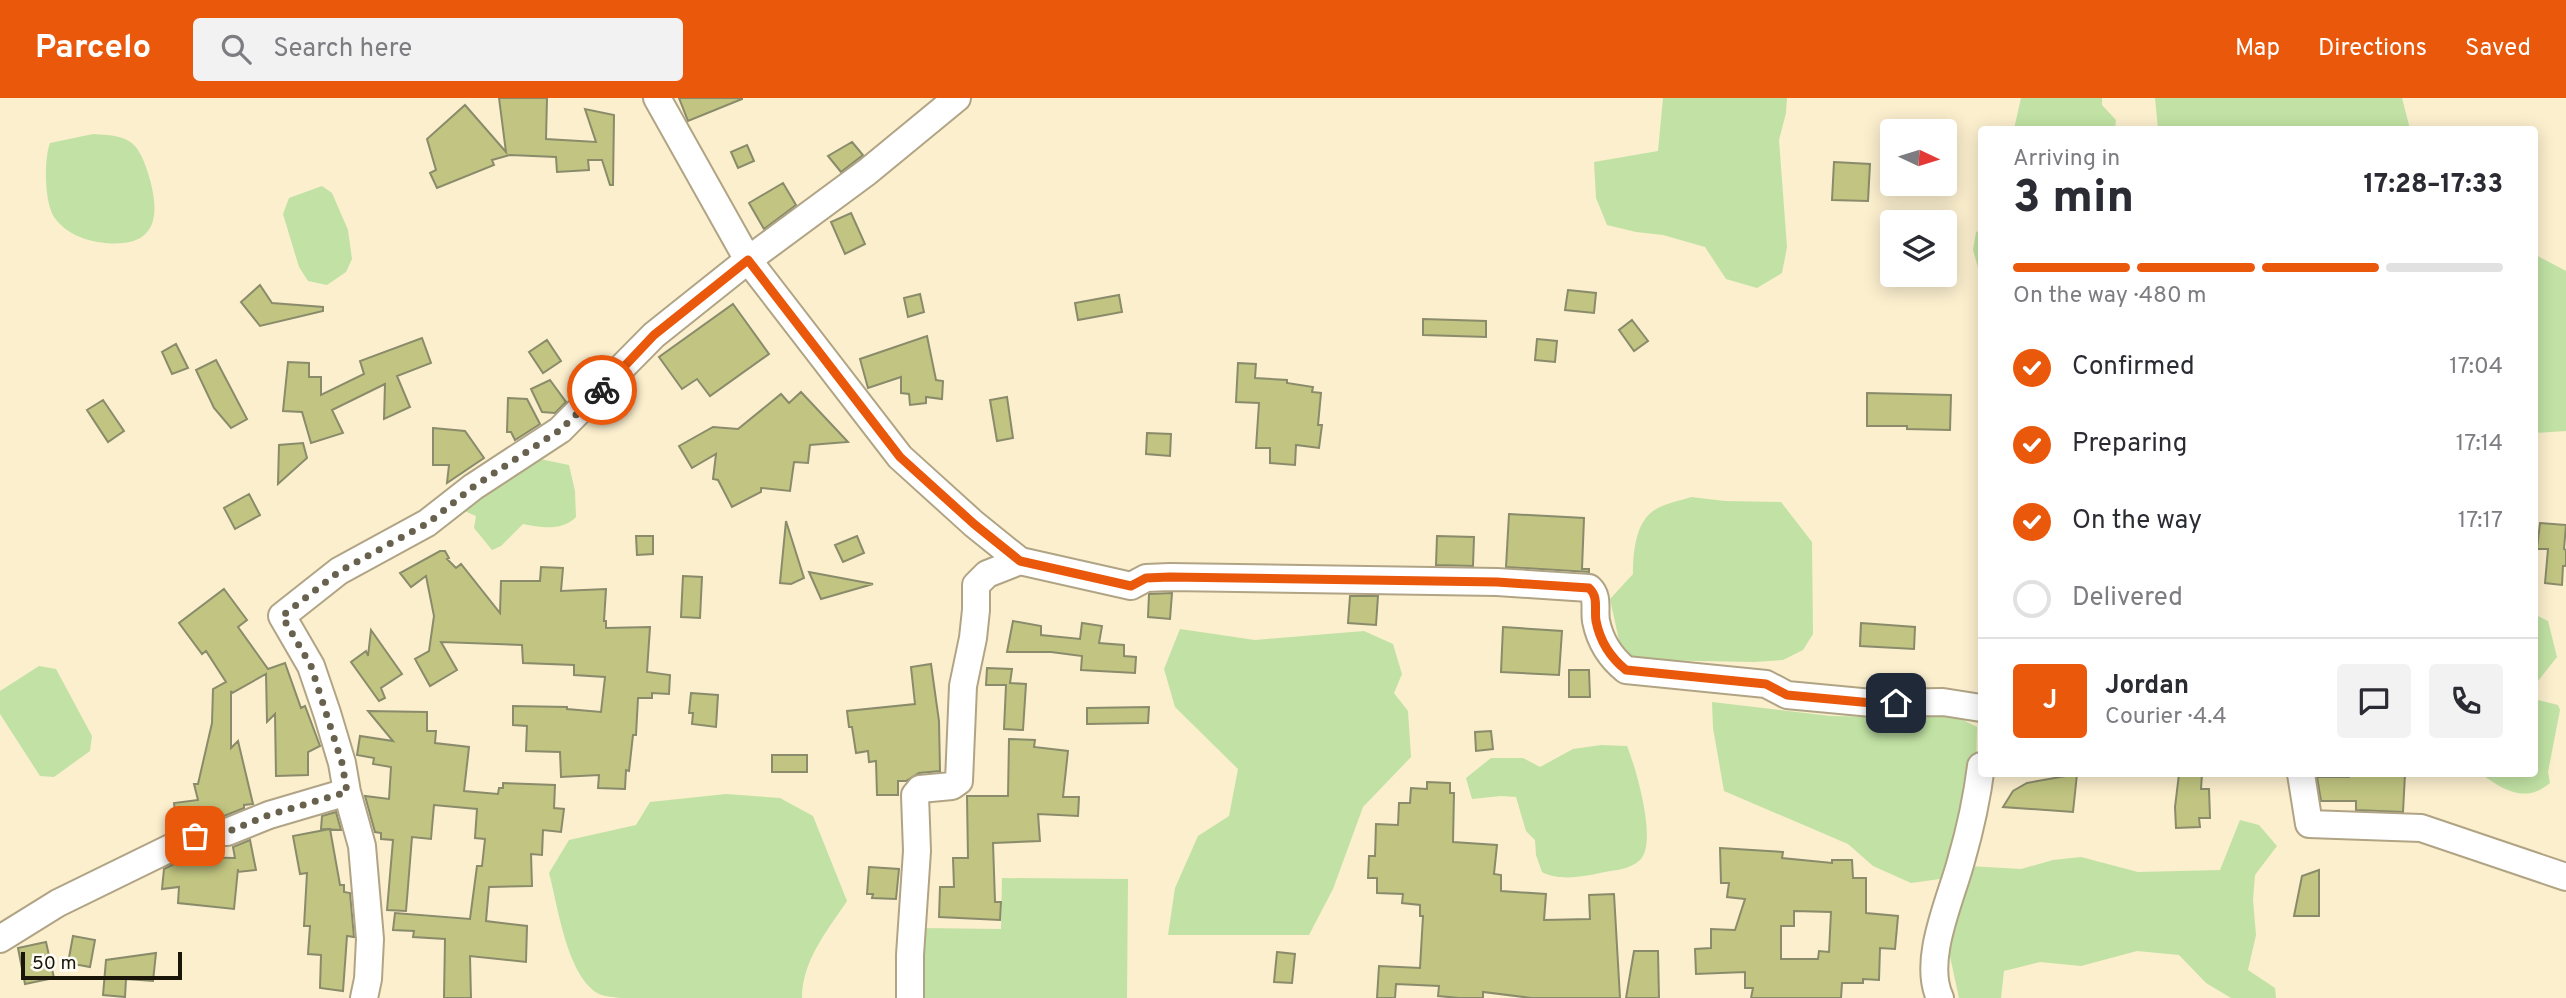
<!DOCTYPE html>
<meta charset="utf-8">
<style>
:root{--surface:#fff;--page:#f2f2f3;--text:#2b2b33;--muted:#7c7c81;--line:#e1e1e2;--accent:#ea580c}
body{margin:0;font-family:Overpass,sans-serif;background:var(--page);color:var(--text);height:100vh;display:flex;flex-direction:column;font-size:26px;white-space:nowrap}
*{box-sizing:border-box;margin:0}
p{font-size:23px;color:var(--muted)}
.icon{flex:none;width:38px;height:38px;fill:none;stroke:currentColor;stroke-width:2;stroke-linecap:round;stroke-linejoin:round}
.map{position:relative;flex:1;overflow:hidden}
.details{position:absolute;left:1978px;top:28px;width:560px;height:651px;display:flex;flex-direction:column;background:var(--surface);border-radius:7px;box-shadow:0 4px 18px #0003}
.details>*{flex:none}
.needle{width:46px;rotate:94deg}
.fabs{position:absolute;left:1880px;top:21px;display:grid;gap:14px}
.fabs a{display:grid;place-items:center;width:77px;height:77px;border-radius:7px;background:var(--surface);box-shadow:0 4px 18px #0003;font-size:35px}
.scale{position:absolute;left:21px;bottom:18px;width:161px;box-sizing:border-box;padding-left:7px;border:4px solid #191509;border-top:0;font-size:19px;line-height:24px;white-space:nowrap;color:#191509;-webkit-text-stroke:5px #fffdf6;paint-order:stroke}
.pin{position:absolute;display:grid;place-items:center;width:60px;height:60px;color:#fff;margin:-30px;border-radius:14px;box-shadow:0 4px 10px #0006}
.courier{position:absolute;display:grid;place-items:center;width:70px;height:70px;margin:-35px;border:5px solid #ea580c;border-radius:50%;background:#fff;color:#222;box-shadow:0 2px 9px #0007}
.overview em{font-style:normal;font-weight:800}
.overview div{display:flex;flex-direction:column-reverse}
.overview{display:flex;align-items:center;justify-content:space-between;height:119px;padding:0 35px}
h1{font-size:46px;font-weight:800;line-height:52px}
.bar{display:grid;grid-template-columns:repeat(4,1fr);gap:10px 7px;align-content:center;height:84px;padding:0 35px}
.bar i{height:9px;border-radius:5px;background:var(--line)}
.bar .active{background:var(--accent)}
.bar p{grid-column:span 4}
.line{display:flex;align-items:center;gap:18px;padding:0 35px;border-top:2px solid var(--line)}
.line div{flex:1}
.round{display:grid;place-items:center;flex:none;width:74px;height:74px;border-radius:7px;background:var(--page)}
ol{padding:0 35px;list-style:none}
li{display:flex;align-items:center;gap:21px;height:77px}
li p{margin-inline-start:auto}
li .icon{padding:7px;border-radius:50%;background:var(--accent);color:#fff;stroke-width:4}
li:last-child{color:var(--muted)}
li i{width:38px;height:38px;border:4px solid var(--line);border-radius:50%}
header{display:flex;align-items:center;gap:42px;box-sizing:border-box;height:98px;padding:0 35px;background:var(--accent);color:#fff}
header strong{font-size:33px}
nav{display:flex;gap:38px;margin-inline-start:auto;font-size:24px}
.search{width:490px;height:63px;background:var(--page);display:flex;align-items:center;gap:18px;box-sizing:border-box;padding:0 24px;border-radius:7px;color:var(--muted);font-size:26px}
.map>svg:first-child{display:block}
</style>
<header>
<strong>Parcelo</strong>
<div class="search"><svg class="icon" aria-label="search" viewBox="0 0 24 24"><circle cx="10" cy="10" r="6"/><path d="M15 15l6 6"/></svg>Search here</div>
<nav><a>Map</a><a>Directions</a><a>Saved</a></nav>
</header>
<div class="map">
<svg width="2566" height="900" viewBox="0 0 2566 900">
<rect width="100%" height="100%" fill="#fbefce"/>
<path fill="#c1e2a4" d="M1663 0H1787L1786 15 1779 42 1787 149 1782 175 1757 190 1726 181 1705 149 1663 137 1636 134 1607 127 1596 100 1594 64 1658 53Z
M2021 0H2102V7L2116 22 2115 31H2014Z
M2155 0H2402L2410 31H2158Z
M93 36C127 38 137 40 148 75 161 117 158 150 105 145 86 143 66 136 54 119 44 103 44 61 50 45Z
M322 88 332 95 348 132 352 161 346 174 327 187 308 183 299 169 283 116 289 100Z
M1981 132V172L1979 173 1973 152 1976 134Z
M2534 156 2566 173V333L2534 335Z
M535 360 569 367 575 393 576 419C562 433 542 430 523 426L501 448 492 452 474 430 476 418 462 412 475 400 483 399Z
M1691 399 1725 403 1781 404 1812 444 1813 536 1803 552 1783 562 1754 564 1645 562 1622 556 1610 501 1633 476C1633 456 1635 426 1653 413 1663 406 1679 403 1691 399Z
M2534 516 2548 523 2557 559 2534 588Z
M1180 531 1255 542 1364 533 1393 546 1402 576 1394 595 1408 613 1411 659 1363 709 1333 791 1309 837H1168L1175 790 1198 738 1229 718 1238 671 1175 609 1164 571Z
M39 568 56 571 92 638 90 653 54 679 40 678 0 616V593Z
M2534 601 2558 607 2560 612 2548 674 2550 685C2525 706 2504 692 2481 676H2534Z
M1712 604 1831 618 1889 619 1935 608 1977 629 1976 668 1947 780 1911 785 1873 768 1848 746 1724 693 1713 630Z
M1601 647 1627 648C1636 670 1658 745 1640 762 1630 772 1613 772 1600 775 1581 779 1559 783 1542 774L1536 757 1535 742 1526 733 1516 699 1501 698 1472 701 1466 680 1491 660H1523L1540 669 1573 651Z
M726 696 780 700 813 718 847 803C827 833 802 863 802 900H621C614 899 606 899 599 896 567 879 558 808 549 775L569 742 636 727 650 704Z
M2240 722 2259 727 2277 748 2255 777 2253 802 2256 837 2248 872 2275 890 2276 900H2231L2206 885 2179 857 2137 853 2081 868 2040 864 2004 873 2001 900H1959L1944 831 1968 768 2021 771 2053 762 2081 759 2138 774 2220 772Z
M1002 780 1128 781 1127 900H918L919 830 1001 831Z"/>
<path fill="#c1c581" stroke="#898b6b" stroke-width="2" fill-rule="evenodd" d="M499 0H547L546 41 596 44 585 11 614 17 613 87H610L602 62H588L589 72 557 74 556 59 510 57 492 62 494 67 437 90 430 75 436 72 427 41 465 7 506 54Z
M679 0H742V1L688 23Z
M852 44 863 57 841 74 828 58Z
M747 47 754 63 738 70 731 54Z
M1834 64 1870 66 1868 103 1832 102Z
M783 85 796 107 764 131 749 105Z
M851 115 865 146 845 156 831 124Z
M260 187 272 205 323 209V213L260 228 241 204Z
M1568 192 1596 195 1594 215 1565 212Z
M920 196 924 214 908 219 904 200Z
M1119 197 1122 214 1078 222 1075 205Z
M733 206 769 256 710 298 697 281 682 291 659 259Z
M1423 221 1486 223V239L1423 237Z
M1632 222 1648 243 1634 253 1619 232Z
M927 238 936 282 943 283 942 301 926 299V305L910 307 909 296 901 295V279L868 290 860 261Z
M422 240 431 265 397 278 410 309 384 321 385 286 332 312 343 335 311 345 302 314 283 313 288 264 309 265V279H321V297L364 276 360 263Z
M1537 241 1557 243 1555 264 1535 262Z
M547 242 561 263 543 275 529 254Z
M176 246 188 270 172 276 162 254Z
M216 262 247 321 231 330 214 310 196 272Z
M1238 265 1256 266 1255 280 1287 282V285L1313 289 1312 294 1321 295 1318 327H1322L1319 350 1296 347 1295 367 1270 365V350H1256L1259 305 1236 304Z
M550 282 566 304 555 315 542 314 531 291Z
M801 294 848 344 810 347 808 365 794 364 790 393 761 390V394L732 409 718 382 713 381 716 356 692 370 679 348 713 329 738 331 781 296 789 305Z
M1867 295 1951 297 1950 332 1907 331V328H1867Z
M1007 299 1013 340 997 343 990 302Z
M508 300 527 301 540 326 515 342 511 334H507Z
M103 302 124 333 108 344 87 312Z
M433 330 465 333 484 360 447 385 449 367H433Z
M1147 335 1171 336 1170 358 1146 356Z
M303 345 307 360 278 386 279 347Z
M249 396 260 417 235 431 224 410Z
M1509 416 1584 420 1582 471H1589V474L1506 469Z
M786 423 804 480 791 486 780 485Z
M2540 425 2566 427 2564 451 2566 452V468H2563L2562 487 2545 485 2548 451H2537Z
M636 438H653V456L637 457Z
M857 438 864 455 843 464 835 447Z
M1437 438 1474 439 1473 468 1436 467Z
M440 453H445L449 460 447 461 456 470 461 466 500 515 501 483H540L541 469 563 470 561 493 606 491 604 523H606V530L650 529 647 574 670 577 669 596 652 595V600H638L636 637H633L629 673 626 672 625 691 598 690 599 677 561 679 560 654 526 653 527 628 513 627V608L567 609V611L601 614 605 579 574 577V567L523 565 522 547 441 544 457 572 430 588 415 561 429 553 434 518 426 478 411 489 400 475Z
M809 474 873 486 821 501Z
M683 478 702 479 700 520 681 519Z
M224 491 247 522 238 529 268 571 285 565 301 610 305 608 320 648 308 654V677L276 678 275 616 267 624 266 576 232 595 231 593V650L238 643 253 706 244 707V710L224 718 207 719 177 729 174 705 198 702 194 686H198L212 625 213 591 226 584 206 553 202 556 179 525Z
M1172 495 1170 521 1148 519 1149 496Z
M1350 498H1378L1376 527 1348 525Z
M1013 523 1041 528V537L1080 541 1082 525 1102 528 1099 545 1124 547V558L1136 559 1135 575 1081 572 1082 558 1051 554H1007Z
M1861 525 1915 529 1914 551 1860 548Z
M1503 529 1562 533 1559 577 1501 574Z
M371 532 402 576 381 590 385 600 379 603 351 564 366 553 368 558Z
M931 566 939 623 940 673 919 675 906 683H898V697H877L876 663 869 664 868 653 856 655 852 629H849L847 613 915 606 911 569Z
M987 570 1012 571 1010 585 1026 586 1023 632 1004 631 1006 587H986Z
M1569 572H1589L1590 599H1569Z
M691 595 718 597 716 629 692 626 693 615H689Z
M1149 609 1148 625 1087 626V610Z
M368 613 427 614V633H436L435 645 469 649 464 693 498 696 499 690H503V685L555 687 554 710 564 711 561 734 543 732 542 757 531 756 532 788 489 789 486 823 527 828 526 864 470 858 471 900H444L445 841 413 839 414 833 393 832 395 815 470 821 477 768H482L485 741 475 740 477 711 434 707 431 741 412 739 406 813 387 812 393 742 381 741V735L375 734 365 698 389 701 391 669 373 666 374 660 357 657 360 638 393 643Z
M1491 633 1493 651 1476 653 1475 634Z
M1009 641 1035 642 1034 649 1068 653 1063 699H1079L1078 718 1038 716 1040 743 993 745 995 804H1001L1000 822 939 819 940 789H954L953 760H968L967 698H1008Z
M772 657H807V674H772Z
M2077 676 2073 714 2003 709 2013 693 2027 685Z
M2179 676H2202L2201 691H2209L2210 720H2199L2200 729 2176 730 2175 709Z
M2349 676H2405L2403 714 2356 712V703H2321L2317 679H2349Z
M1427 684 1450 685V695H1454L1453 744 1497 747 1494 776 1501 777V793L1546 796 1544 822 1590 821 1589 797 1614 796 1620 900H1531L1483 894V900H1459L1438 898 1439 888 1396 886 1395 900H1377L1379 868 1420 870 1423 818H1420V807L1402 805 1403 796 1377 795V780H1368L1369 758H1375L1376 726 1398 727 1399 705H1410L1411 690 1427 691Z
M336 714 341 732 321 731 322 718Z
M330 731 340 787H344V794L350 795 354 839 347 838 343 893 320 890 321 857 308 856 310 828H304L307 775 300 776 293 738Z
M250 742 256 772 238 774V771L234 811 178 805 179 789 162 791 164 771 188 759 235 760 233 749Z
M1720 750 1783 754 1782 760 1832 765V762H1852L1853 780H1866V815L1898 818 1895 851 1880 850 1879 882 1863 881V885H1842L1841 900H1751L1753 890H1745V874L1696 876 1695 851 1711 850V831L1735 832 1745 801 1727 799 1729 785H1721ZM1794 813 1831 814 1829 854 1819 853 1818 861H1781V828H1794Z
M869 769 899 771 896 801 872 800 873 796H867Z
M2319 772V818H2294L2302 778Z
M73 838 95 842 90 869 68 865Z
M46 844 54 880 25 886 18 850Z
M1634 853H1658L1659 900H1626Z
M1277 854 1295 856 1292 885 1274 884Z
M156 855 153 883 126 881 125 899 103 897 106 862Z"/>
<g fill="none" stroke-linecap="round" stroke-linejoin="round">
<g stroke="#b0a485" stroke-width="30">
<path id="minor" d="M657 0 748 162 900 359 974 426 1020 463 1131 488 1146 480 1170 479 1497 484 1589 490C1599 499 1594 511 1596 523 1600 543 1611 560 1626 572L1766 586 1787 597 1872 605 1943 604 1981 610
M2301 676 2309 726 2421 730 2566 779
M0 841 58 805 195 738 211 734H227L269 717 347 694
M364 900 368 881 370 841 362 748 347 694 342 665 327 615 311 568 282 518 339 473 427 425 473 389 560 332 654 237 748 162 867 74 957 0
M910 900V857L917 753 915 697 920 691 952 688 959 683 963 588 973 540 976 512V487L987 476 1020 463
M1940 900C1922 862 1951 801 1961 763 1970 732 1977 700 1981 668"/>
</g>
<use href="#minor" stroke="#fff" stroke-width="26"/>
</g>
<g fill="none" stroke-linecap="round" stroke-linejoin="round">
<path stroke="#68614e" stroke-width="7" stroke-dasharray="0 12.6" d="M195 738 211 734H227L269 717 347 694 342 665 311 568 282 518 340 473 428 425 473 389 560 332 602 292"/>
<path stroke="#ea580c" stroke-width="9" d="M602 292 654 237 748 162 900 359 974 426 1020 463 1131 488 1146 480 1170 479 1497 484 1589 490C1599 499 1594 511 1596 523 1600 543 1611 560 1626 572L1766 586 1787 597 1872 605H1896"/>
</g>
</svg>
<div class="fabs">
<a><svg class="needle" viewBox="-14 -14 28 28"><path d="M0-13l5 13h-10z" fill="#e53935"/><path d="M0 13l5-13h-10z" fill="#7c7c81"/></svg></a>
<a><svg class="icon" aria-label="layers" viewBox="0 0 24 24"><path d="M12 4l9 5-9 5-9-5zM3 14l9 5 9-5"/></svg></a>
</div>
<div class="scale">50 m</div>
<div class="pin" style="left:195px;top:738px;background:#ea580c"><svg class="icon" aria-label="bag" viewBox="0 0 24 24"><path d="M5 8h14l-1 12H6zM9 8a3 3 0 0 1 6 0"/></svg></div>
<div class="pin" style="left:1896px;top:605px;background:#1f2937"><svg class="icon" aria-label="home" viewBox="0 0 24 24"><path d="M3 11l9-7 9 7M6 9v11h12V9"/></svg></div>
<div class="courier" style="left:602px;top:292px"><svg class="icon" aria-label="bike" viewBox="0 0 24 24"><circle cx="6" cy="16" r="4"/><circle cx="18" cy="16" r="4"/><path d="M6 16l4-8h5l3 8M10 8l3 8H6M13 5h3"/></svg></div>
<section class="details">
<div class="overview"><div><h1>3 min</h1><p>Arriving in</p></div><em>17:28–17:33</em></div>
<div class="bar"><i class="active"></i><i class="active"></i><i class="active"></i><i></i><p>On the way · 480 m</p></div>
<ol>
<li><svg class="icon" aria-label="check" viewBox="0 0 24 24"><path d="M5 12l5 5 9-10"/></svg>Confirmed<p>17:04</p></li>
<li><svg class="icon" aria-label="check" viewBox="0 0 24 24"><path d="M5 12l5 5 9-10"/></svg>Preparing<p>17:14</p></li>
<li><svg class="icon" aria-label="check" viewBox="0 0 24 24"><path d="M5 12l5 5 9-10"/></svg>On the way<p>17:17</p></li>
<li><i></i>Delivered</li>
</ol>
<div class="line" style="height:126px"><b class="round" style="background:var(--accent);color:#fff">J</b><div><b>Jordan</b><p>Courier · 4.4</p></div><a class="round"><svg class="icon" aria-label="chat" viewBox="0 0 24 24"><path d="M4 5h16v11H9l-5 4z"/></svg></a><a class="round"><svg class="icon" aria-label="phone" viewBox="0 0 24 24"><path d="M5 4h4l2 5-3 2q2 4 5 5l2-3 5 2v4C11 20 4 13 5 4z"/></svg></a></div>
</section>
</div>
